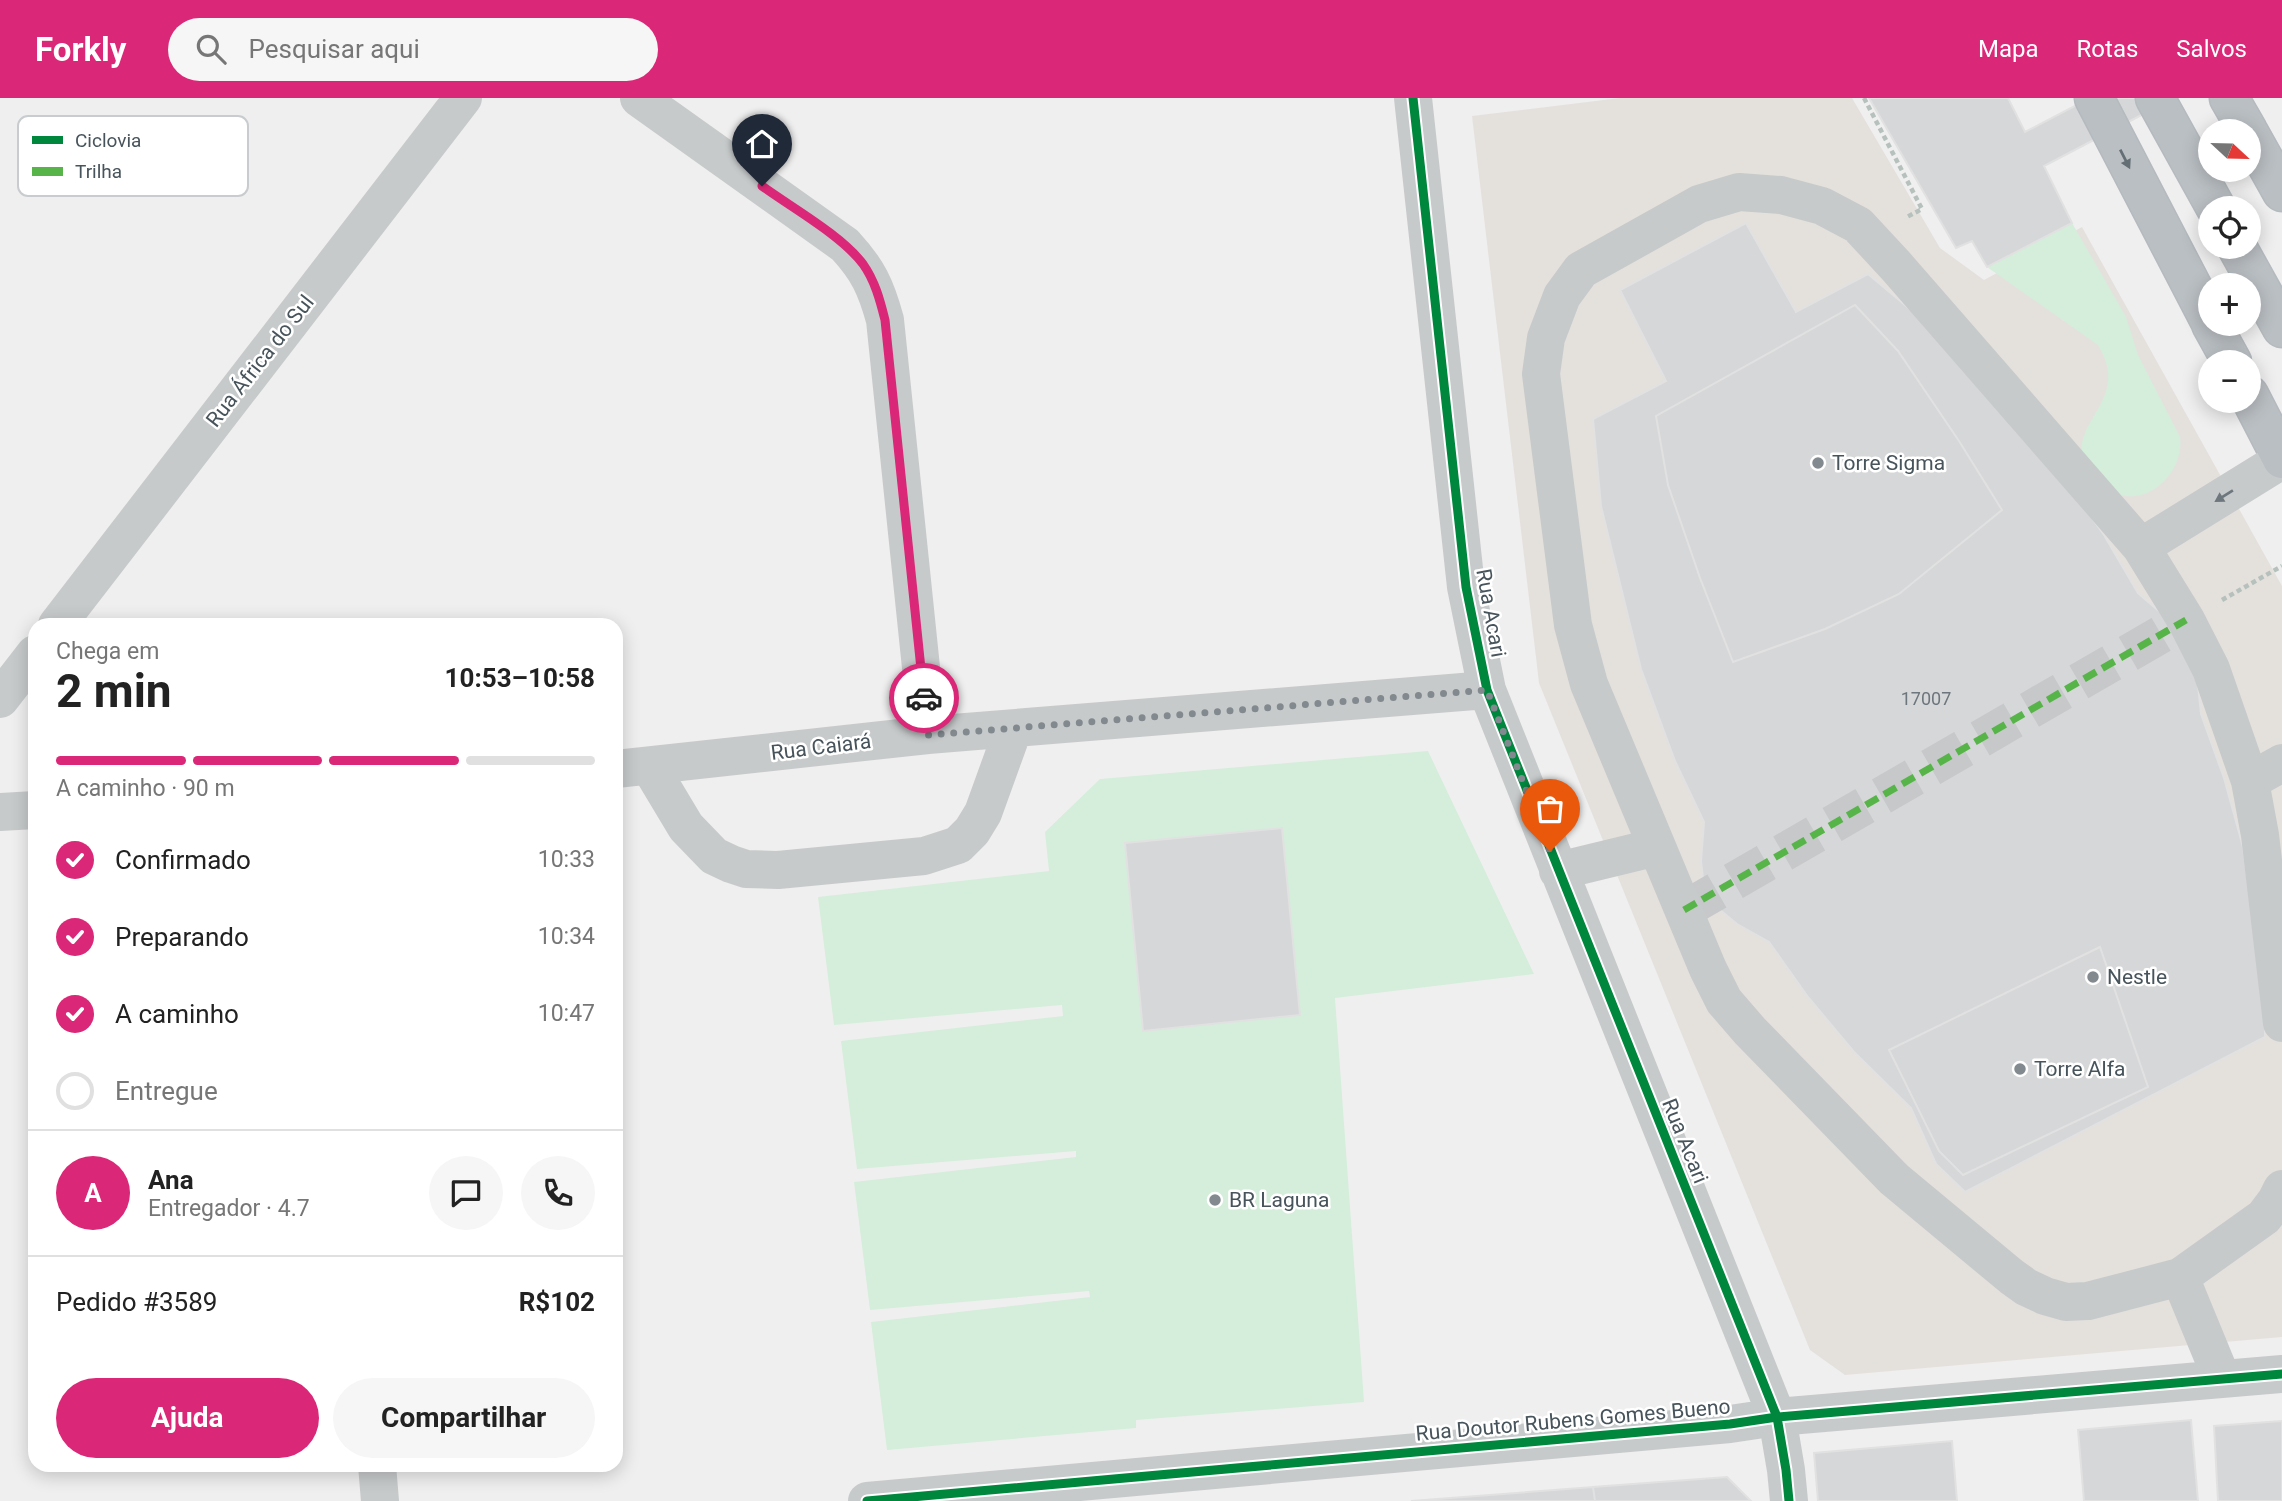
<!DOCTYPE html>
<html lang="pt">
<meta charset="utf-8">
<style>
:root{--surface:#fff;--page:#f6f6f6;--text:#222;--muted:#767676;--line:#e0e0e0;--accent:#db2777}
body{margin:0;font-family:Roboto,sans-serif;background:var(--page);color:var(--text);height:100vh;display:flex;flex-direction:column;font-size:26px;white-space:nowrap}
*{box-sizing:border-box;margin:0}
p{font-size:23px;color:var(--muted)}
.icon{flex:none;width:38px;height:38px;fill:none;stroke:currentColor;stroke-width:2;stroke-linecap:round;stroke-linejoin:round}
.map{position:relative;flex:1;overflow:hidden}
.panel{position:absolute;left:28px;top:520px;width:595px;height:854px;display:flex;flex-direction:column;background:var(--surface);border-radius:21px;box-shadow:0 4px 18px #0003}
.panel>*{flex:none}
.needle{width:46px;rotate:112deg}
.controls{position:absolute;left:2198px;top:21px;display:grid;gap:14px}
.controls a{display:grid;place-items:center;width:63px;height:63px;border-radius:50%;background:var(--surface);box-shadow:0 4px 18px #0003;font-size:35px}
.pin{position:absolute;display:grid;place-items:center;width:60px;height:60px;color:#fff;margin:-72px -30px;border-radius:50% 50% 50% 0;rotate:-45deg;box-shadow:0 0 7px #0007}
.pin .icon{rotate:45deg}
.courier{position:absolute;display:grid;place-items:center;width:70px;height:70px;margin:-35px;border:5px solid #db2777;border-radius:50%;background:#fff;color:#222;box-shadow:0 2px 9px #0007}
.summary em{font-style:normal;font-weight:700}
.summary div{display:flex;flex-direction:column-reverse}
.summary{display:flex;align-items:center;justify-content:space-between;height:119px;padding:0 28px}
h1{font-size:46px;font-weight:700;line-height:52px}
.bar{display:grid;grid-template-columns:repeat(4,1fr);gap:10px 7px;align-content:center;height:84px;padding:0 28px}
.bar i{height:9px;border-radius:5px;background:var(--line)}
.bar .active{background:var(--accent)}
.bar p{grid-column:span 4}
.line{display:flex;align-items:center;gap:18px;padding:0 28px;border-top:2px solid var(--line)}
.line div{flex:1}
.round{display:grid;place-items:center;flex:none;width:74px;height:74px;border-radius:37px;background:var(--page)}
ol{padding:0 28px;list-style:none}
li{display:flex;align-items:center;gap:21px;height:77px}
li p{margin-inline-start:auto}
li .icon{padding:7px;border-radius:50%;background:var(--accent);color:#fff;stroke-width:4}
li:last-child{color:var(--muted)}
li i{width:38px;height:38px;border:4px solid var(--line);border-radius:50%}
.action{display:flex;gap:14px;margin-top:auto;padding:14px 28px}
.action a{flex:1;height:80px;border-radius:42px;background:var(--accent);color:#fff;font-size:28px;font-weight:700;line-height:80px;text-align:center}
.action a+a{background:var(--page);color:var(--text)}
header{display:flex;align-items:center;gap:42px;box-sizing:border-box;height:98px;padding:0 35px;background:var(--accent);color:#fff}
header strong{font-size:33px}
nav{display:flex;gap:38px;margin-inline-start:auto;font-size:24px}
.search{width:490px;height:63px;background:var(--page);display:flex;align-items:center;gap:18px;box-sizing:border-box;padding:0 24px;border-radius:38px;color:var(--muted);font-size:26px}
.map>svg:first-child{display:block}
</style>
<header>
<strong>Forkly</strong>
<div class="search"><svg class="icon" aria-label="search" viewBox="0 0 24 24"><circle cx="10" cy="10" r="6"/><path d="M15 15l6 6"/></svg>Pesquisar aqui</div>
<nav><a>Mapa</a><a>Rotas</a><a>Salvos</a></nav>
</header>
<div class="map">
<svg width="2282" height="1403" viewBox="0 0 2282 1403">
<rect width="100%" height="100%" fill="#f0efef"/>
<path fill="#e4e1dd" d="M1620 0H1852L1940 150 1984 182 2082 129 2282 488V1239L1845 1277 1810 1252 1539 585 1472 18Z"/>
<path fill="#d4eedb" d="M2072 125 2126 219 2138 257 2180 339C2185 376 2143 414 2110 392 2104 389 2100 380 2096 375 2092 370 2085 364 2083 358 2073 323 2131 300 2098 247L1987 169Z
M1428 653 1534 876 1335 900 1364 1304 1136 1322V1330L887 1352 871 1224 1090 1199 1089 1193 870 1212 854 1084 1076 1059V1053L857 1071 841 943 1063 918 1062 907 834 927 818 799 1049 773 1045 734 1100 681Z"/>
<path fill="#d6d7d8" stroke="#e1e1e2" stroke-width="2" d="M1869 0H2008L2025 34 2090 0H2174L2044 68 2072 125 1987 169 1972 143 1956 150Z
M1746 125 1796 214 1868 176 1936 233 2048 357 2104 437 2138 495 2167 520 2195 557 2201 616 2224 680 2243 749 2265 910V939L1965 1094 1936 1066 1911 1010 1854 954 1808 899 1769 844 1737 826 1714 807 1704 789 1701 763 1704 724 1675 663 1641 571 1601 408 1593 321 1666 283 1620 192Z
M1855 207 1898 253 1959 343 2002 412 1899 496 1825 531 1733 564 1700 480 1668 387 1656 318Z
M1282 730 1300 917 1143 933 1125 745Z
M2100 849 2148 989 1963 1077 1939 1053 1889 952Z
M2191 1322 2198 1403H2084L2078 1332Z
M2282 1323V1403H2218L2214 1328Z
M1952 1343 1957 1403H1818L1814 1355Z
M1727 1379 1751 1403H1595L1593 1389Z
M1593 1389 1595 1403H1411Z"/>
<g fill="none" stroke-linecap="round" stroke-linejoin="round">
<path stroke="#c6c8ca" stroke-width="38" stroke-dasharray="38 19" stroke-linecap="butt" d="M1684 812 2186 522"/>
<g stroke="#b4babe" stroke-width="41">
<path id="highway" d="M2094 0 2210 223
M2155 0 2216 110
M2229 0 2248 33
M2249 35 2282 94
M2237 149 2282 230
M2211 226 2232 264
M2249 297 2282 361"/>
</g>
<path stroke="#b6c1bd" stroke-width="4.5" stroke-dasharray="5 3.5" stroke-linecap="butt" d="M1864 0 1922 111 1905 120
M2222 502 2282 468"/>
<path stroke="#c7cacb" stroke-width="38" d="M639 0 845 147C868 172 876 189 885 222L928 637
M1413 0 1466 489 1487 592 1777 1319 1786 1372 1789 1403
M2141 449 2282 362
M57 527 463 0
M0 601 35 556
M650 669 686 729 714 758 731 766 746 771 778 772 924 758 958 747 972 733 983 715 1013 632
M616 671 928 637 1487 592
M2250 683 2282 665
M0 714 35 712
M1558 773 1657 749
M2282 925 2260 737 2250 683 2211 571 2186 522 2141 449 1896 168 1858 127 1822 108 1781 97 1739 94 1699 106 1581 172 1562 198 1546 240 1541 276 1573 527 1589 586 1708 871 1724 903 1750 933 1894 1081 2012 1179 2026 1189 2045 1198 2066 1204 2088 1203 2180 1179 2264 1119 2276 1103 2282 1091
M2180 1179 2222 1281
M377 1367 380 1403
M867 1403 1730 1326 1777 1319 2282 1276"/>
<use href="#highway" stroke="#babfc3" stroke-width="38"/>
<path stroke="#57b448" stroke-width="7" stroke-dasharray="14 7" stroke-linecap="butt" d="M1684 812 2186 522"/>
<g stroke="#fff" stroke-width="13">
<path id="cycleway" d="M1413 0 1466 489 1487 592 1777 1319 1786 1372 1789 1403
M867 1403 1730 1326 1777 1319 2282 1276"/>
</g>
<use href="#cycleway" stroke="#00873e" stroke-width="9"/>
</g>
<defs><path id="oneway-solid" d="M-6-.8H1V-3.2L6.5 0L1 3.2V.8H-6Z" transform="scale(1.75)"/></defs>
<use fill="#646f75" href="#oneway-solid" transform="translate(2125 61) rotate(63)"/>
<use fill="#6d777d" href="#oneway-solid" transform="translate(2224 398) rotate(148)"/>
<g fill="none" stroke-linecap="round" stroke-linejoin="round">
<path stroke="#828a8f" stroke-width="7" stroke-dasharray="0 12.6" d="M924 600 928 637 1487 592 1550 753"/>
<path stroke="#db2777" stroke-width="9" d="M762 88C792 110 841 137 863 166 875 183 880 202 885 222L924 600"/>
</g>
<g fill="#828a8f" stroke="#fff" stroke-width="2.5">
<circle cx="1818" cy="365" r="7"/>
<circle cx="2093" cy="879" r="7"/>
<circle cx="2020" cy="971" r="7"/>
<circle cx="1215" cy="1102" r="7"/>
</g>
<g text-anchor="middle" stroke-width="5" stroke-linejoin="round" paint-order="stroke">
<g font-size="18" fill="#6c767c">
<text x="1926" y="607">17007</text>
</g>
<g font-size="21" fill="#47545b" stroke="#fff">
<text transform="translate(260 263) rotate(-52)" y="7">Rua África do Sul</text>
<text transform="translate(1491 515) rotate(80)" y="7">Rua Acari</text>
<text transform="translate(821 649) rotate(-7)" y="7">Rua Caiará</text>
<text transform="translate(1685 1043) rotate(68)" y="7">Rua Acari</text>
<text transform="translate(1573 1322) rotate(-5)" y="7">Rua Doutor Rubens Gomes Bueno</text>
</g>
<g font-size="21" fill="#47545b" stroke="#fff" text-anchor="start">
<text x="1832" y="372">Torre Sigma</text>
<text x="2107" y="886">Nestle</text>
<text x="2034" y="978">Torre Alfa</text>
<text x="1229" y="1109">BR Laguna</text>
</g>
</g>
<rect x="18" y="18" width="230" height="80" rx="10" fill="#fff" stroke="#c8ccce" stroke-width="2"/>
<rect x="32" y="38" width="31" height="8" fill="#00873e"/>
<rect x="32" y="69" width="31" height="9" fill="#57b448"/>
<g font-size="19" fill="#47545b">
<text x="75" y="49">Ciclovia</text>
<text x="75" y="80">Trilha</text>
</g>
</svg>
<div class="controls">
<a><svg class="needle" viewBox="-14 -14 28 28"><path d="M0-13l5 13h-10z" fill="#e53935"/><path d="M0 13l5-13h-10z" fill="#767676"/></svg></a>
<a><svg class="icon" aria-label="locate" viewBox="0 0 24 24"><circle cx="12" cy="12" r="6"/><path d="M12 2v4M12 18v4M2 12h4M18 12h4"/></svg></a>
<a>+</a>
<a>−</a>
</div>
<div class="pin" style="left:1550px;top:753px;background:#ea580c"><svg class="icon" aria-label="bag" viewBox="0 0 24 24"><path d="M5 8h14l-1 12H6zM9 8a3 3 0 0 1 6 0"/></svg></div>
<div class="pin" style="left:762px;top:88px;background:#1f2937"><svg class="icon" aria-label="home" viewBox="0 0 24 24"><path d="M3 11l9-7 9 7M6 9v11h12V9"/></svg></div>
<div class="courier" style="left:924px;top:600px"><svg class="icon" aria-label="car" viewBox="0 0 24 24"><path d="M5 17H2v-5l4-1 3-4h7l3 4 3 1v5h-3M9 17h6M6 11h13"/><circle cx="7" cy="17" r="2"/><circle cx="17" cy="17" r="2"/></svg></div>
<section class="panel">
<div class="summary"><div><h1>2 min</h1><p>Chega em</p></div><em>10:53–10:58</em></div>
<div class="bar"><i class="active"></i><i class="active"></i><i class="active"></i><i></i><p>A caminho · 90 m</p></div>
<ol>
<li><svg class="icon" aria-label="check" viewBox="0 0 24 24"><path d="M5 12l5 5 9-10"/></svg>Confirmado<p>10:33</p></li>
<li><svg class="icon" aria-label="check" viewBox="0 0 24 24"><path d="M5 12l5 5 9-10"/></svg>Preparando<p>10:34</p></li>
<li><svg class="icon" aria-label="check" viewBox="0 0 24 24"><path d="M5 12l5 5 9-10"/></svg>A caminho<p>10:47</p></li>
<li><i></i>Entregue</li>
</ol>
<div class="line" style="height:126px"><b class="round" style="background:var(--accent);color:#fff">A</b><div><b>Ana</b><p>Entregador · 4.7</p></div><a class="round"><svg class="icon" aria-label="chat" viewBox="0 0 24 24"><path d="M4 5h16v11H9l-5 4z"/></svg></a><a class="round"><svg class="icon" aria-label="phone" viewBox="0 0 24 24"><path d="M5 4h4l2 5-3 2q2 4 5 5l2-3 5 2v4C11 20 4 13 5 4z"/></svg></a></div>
<div class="line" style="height:91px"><div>Pedido #3589</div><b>R$102</b></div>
<div class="action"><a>Ajuda</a><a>Compartilhar</a></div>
</section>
</div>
